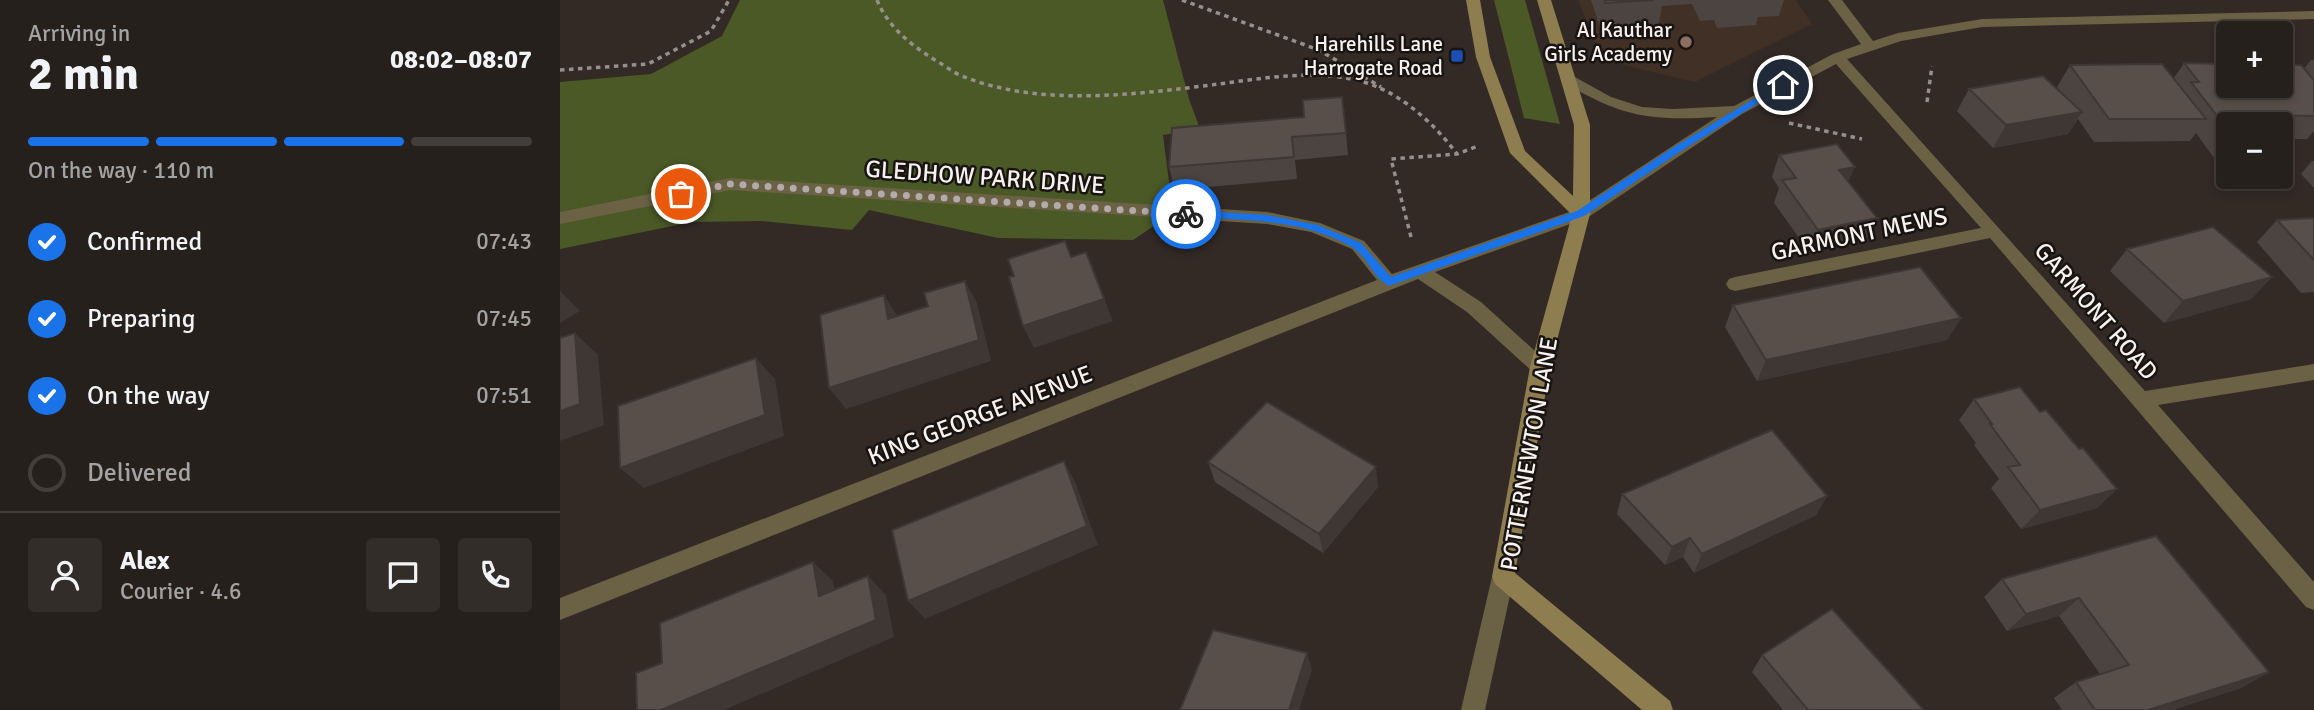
<!DOCTYPE html>
<meta charset="utf-8">
<style>
:root{--surface:#26201c;--page:#322d29;--text:#f1f3f6;--muted:#a4a3a3;--line:#423e3b;--accent:#1a73e8}
body{margin:0;font-family:Signika,sans-serif;background:var(--page);color:var(--text);height:100vh;display:flex;flex-direction:column;font-size:26px;white-space:nowrap}
*{box-sizing:border-box;margin:0}
p{font-size:23px;color:var(--muted)}
.icon{flex:none;width:38px;height:38px;fill:none;stroke:currentColor;stroke-width:2;stroke-linecap:round;stroke-linejoin:round}
.map{position:relative;flex:1;overflow:hidden}
.side{display:flex;flex-direction:column;background:var(--surface);width:560px}
.side>*{flex:none}
.buttons{position:absolute;left:1656px;top:21px;display:grid;gap:14px}
.buttons a{display:grid;place-items:center;width:77px;height:77px;border-radius:7px;background:var(--surface);box-shadow:0 4px 10px #0003,0 0 0 2px var(--line);font-size:35px}
.pin{position:absolute;display:grid;place-items:center;width:60px;height:60px;color:#fff;margin:-30px;border:4px solid #fff;border-radius:50%;box-shadow:0 2px 7px #0007}
.courier{position:absolute;display:grid;place-items:center;width:70px;height:70px;margin:-35px;border:5px solid #1a73e8;border-radius:50%;background:#fff;color:#222;box-shadow:0 2px 9px #0007}
.headline em{font-style:normal;font-weight:800}
.headline div{display:flex;flex-direction:column-reverse}
.headline{display:flex;align-items:center;justify-content:space-between;height:119px;padding:0 28px}
h1{font-size:46px;font-weight:800;line-height:52px}
.bar{display:grid;grid-template-columns:repeat(4,1fr);gap:10px 7px;align-content:center;height:84px;padding:0 28px}
.bar i{height:9px;border-radius:5px;background:var(--line)}
.bar .active{background:var(--accent)}
.bar p{grid-column:span 4}
.line{display:flex;align-items:center;gap:18px;padding:0 28px;border-top:2px solid var(--line)}
.line div{flex:1}
.round{display:grid;place-items:center;flex:none;width:74px;height:74px;border-radius:7px;background:var(--page)}
ol{padding:0 28px;list-style:none}
li{display:flex;align-items:center;gap:21px;height:77px}
li p{margin-inline-start:auto}
li .icon{padding:7px;border-radius:50%;background:var(--accent);color:#fff;stroke-width:4}
li:last-child{color:var(--muted)}
li i{width:38px;height:38px;border:4px solid var(--line);border-radius:50%}
main{display:flex;flex:1;min-height:0}
.map>svg:first-child{display:block}
</style>
<main>
<section class="side">
<div class="headline"><div><h1>2 min</h1><p>Arriving in</p></div><em>08:02–08:07</em></div>
<div class="bar"><i class="active"></i><i class="active"></i><i class="active"></i><i></i><p>On the way · 110 m</p></div>
<ol>
<li><svg class="icon" aria-label="check" viewBox="0 0 24 24"><path d="M5 12l5 5 9-10"/></svg>Confirmed<p>07:43</p></li>
<li><svg class="icon" aria-label="check" viewBox="0 0 24 24"><path d="M5 12l5 5 9-10"/></svg>Preparing<p>07:45</p></li>
<li><svg class="icon" aria-label="check" viewBox="0 0 24 24"><path d="M5 12l5 5 9-10"/></svg>On the way<p>07:51</p></li>
<li><i></i>Delivered</li>
</ol>
<div class="line" style="height:126px"><a class="round"><svg class="icon" aria-label="person" viewBox="0 0 24 24"><circle cx="12" cy="8" r="4"/><path d="M4 21q1-7 8-7t8 7"/></svg></a><div><b>Alex</b><p>Courier · 4.6</p></div><a class="round"><svg class="icon" aria-label="chat" viewBox="0 0 24 24"><path d="M4 5h16v11H9l-5 4z"/></svg></a><a class="round"><svg class="icon" aria-label="phone" viewBox="0 0 24 24"><path d="M5 4h4l2 5-3 2q2 4 5 5l2-3 5 2v4C11 20 4 13 5 4z"/></svg></a></div>
</section>
<div class="map">
<svg width="1754" height="710" viewBox="0 0 1754 710">
<rect width="100%" height="100%" fill="#332a26"/>
<path fill="#403025" d="M1018 0H1236L1252 24 1135 82 1043 60Z"/>
<path fill="#4b5926" d="M180 0H603L629 99 640 129 603 135 613 213 573 240 438 238 309 210 292 230 202 221 132 222 0 249V82L91 74 162 36Z
M934 0H965L1000 124 964 118Z"/>
<g fill="none" stroke-linecap="round" stroke-linejoin="round">
<path stroke="#968f8c" stroke-width="3.5" stroke-dasharray="4.5 4.5" stroke-linecap="butt" d="M317 0C328 27 351 45 375 60 384 65 392 72 402 76 481 108 578 94 659 84 704 78 752 70 796 80 837 89 873 122 897 154
M622 0 759 50 821 87
M0 70 88 64 151 31 169 0
M1367 102 1372 66
M1229 123 1302 139
M851 237 831 159 897 154 918 146"/>
<path fill="#6b6144" fill-rule="evenodd" d="M1268 0H1282L1313 41 1338 33 1422 19 1754 11V19L1422 27 1341 41 1287 59 1585 391 1754 364V380L1598 405 1754 582V610L1746 607 1430 238 1175 291 1169 289 1166 284 1169 279 1175 277 1421 228 1276 64 1182 114 1027 218 875 272 921 302 987 362 990 367 987 372 980 375 973 372 907 312 858 279 0 620V598L817 280 792 249 751 232 707 224 170 190 0 224V212L170 178 707 212 760 223 804 241 832 274 1015 210 1157 117C1089 121 1062 117 1003 82L1001 79 1003 76H1013L1051 97 1082 107 1113 109 1174 106 1273 54 1301 44Z"/>
<path fill="#6b6144" fill-rule="evenodd" d="M943 567 951 570 954 577 925 710H901L932 577 935 570Z"/>
<path fill="#8e7e4f" fill-rule="evenodd" d="M906 0H920L930 57 965 151 1013 196 1014 125 977 0H991L1030 125V214L990 367 955 573 1110 701 1113 710H1082L935 584 932 577 970 367 1012 215 950 153 916 57Z"/>
</g>
<path fill="#4c4440" d="M1031 0H1224L1219 16 1198 17 1196 25 1157 28 1154 20 1140 21 1132 4 1102 6 1098 28 1041 31Z
M1751 60H1754V131L1747 139H1720V124H1668V172H1664L1636 133 1630 141 1534 142 1518 119 1508 134 1433 148 1397 111 1409 89 1500 91 1497 87 1510 65 1614 78 1624 63 1744 69Z
M612 128 786 133 788 155 735 160 737 179 615 190 609 167Z
M1219 155 1289 182 1317 218 1307 240 1249 252 1214 203 1219 188 1212 177Z
M1752 161H1754V188L1741 174Z
M1754 218V292L1741 293 1697 242 1717 220Z
M1567 249 1712 277 1691 299 1604 323 1550 271Z
M1173 305 1401 318 1387 340 1197 381 1165 327Z
M1414 399 1480 412 1557 489 1537 508 1461 529 1431 488 1439 479 1414 445 1416 443 1399 420Z
M648 462 818 487 763 553 655 482Z
M1062 494 1267 496 1256 515 1134 573 1123 557 1105 565 1057 514Z
M1596 536 1709 672 1681 688 1612 710H1502L1494 698 1516 682 1540 674 1499 616 1447 631 1424 597 1442 579Z
M1202 655 1364 710H1223L1192 672Z"/>
<path fill="#3e3734" d="M1522 112 1508 134 1433 148 1446 125Z
M1295 167 1285 189 1279 170Z
M1317 218 1307 240 1249 252 1258 230Z
M526 252 553 321 474 348 463 326Z
M1712 277 1691 299 1604 323 1623 301Z
M405 281 417 303 431 361 286 409 269 388Z
M0 291 20 311 0 323Z
M324 295 338 317 328 319Z
M1401 318 1387 340 1197 381 1206 360Z
M15 333 38 355 44 425 0 441V411Z
M196 358 215 379 224 436 84 488 60 468Z
M504 461 515 482 538 545 365 619 348 601Z
M816 467 818 487 763 553 759 534Z
M1557 489 1537 508 1461 529 1480 510Z
M1267 496 1256 515 1134 573 1142 554Z
M1130 538 1123 557 1105 565 1112 547Z
M253 562 273 581 279 614 259 596Z
M308 576 326 595 334 637 164 710H101Z
M1519 598 1499 616 1447 631 1466 614Z
M747 653 752 670 739 710H729Z
M1709 672 1681 688 1612 710H1588Z"/>
<path fill="#584f4a" stroke="#3e3734" stroke-width="2" d="M1045 0H1094L1045 3Z
M1624 63 1668 64V86H1720V64L1741 65 1754 80V116L1689 115 1696 124H1668V130L1631 82H1639Z
M1602 64 1646 119H1549L1510 65Z
M1483 76 1522 112 1446 125 1409 89Z
M782 97 786 133 732 137 734 157 609 167 612 128 744 117 743 100Z
M1277 144 1295 167 1279 170 1317 218 1258 230 1222 180 1236 178 1219 155Z
M1754 218V260L1717 220Z
M1653 227 1712 277 1623 301 1567 249Z
M505 241 511 257 526 252 544 299 463 326 449 277 454 276 448 259Z
M1360 267 1401 318 1206 360 1173 305Z
M405 281 419 340 269 388 260 315 324 295 328 319 368 306 364 293Z
M15 333 20 404 0 411V338Z
M196 358 205 415 60 468 58 406Z
M1460 387 1480 412 1486 410 1519 449 1523 448 1557 489 1480 510 1448 467 1460 465 1430 424H1432L1414 399Z
M707 402 816 467 759 534 648 462Z
M1212 430 1267 496 1142 554 1130 538 1112 547 1062 494Z
M504 461 527 526 348 601 332 530Z
M1596 536 1709 672 1588 710H1535L1516 682 1569 665 1519 598 1466 614 1442 579Z
M253 562 259 596 308 576 316 620 101 710H77L76 673 102 663 100 623Z
M1272 609 1364 710H1248L1202 655Z
M653 630 747 653 729 710H620Z"/>
<path fill="#1a73e8" d="M1220 83 1227 85 1121 151 1024 216 829 286C813 278 807 256 792 247 742 218 681 220 626 217L621 214 626 210 707 215 758 225 801 243 831 277 1017 211 1114 147Z"/>
<g fill="none" stroke-linecap="round" stroke-linejoin="round">
<path stroke="#b2aba9" stroke-width="7" stroke-dasharray="0 12.6" d="M121 194 170 184 626 214"/>
</g>
<circle fill="#8d6e63" stroke="#181412" stroke-width="2.5" cx="1126" cy="42" r="7"/>
<rect fill="#1a4fb4" stroke="#181412" stroke-width="2.5" x="890" y="49" width="14" height="14" rx="3.5"/>
<g text-anchor="middle" stroke-width="5" stroke-linejoin="round" paint-order="stroke">
<g font-size="21" fill="#f7f1ef" stroke="#181412" text-anchor="end">
<text x="1112" y="37">Al Kauthar<tspan x="1112" dy="24">Girls Academy</tspan></text>
<text x="883" y="51">Harehills Lane<tspan x="883" dy="24">Harrogate Road</tspan></text>
</g>
<g font-size="24" fill="#f7f1ef" stroke="#181412">
<text transform="translate(425 177) rotate(4)" y="8">GLEDHOW PARK DRIVE</text>
<text transform="translate(1299 234) rotate(-12)" y="8">GARMONT MEWS</text>
<text transform="translate(1536 311) rotate(49)" y="8">GARMONT ROAD</text>
<text transform="translate(420 415) rotate(-21)" y="8">KING GEORGE AVENUE</text>
<text transform="translate(969 454) rotate(-80)" y="8">POTTERNEWTON LANE</text>
</g>
</g>
</svg>
<div class="buttons">
<a>+</a>
<a>−</a>
</div>
<div class="pin" style="left:121px;top:194px;background:#ea580c"><svg class="icon" aria-label="bag" viewBox="0 0 24 24"><path d="M5 8h14l-1 12H6zM9 8a3 3 0 0 1 6 0"/></svg></div>
<div class="pin" style="left:1223px;top:85px;background:#1f2937"><svg class="icon" aria-label="home" viewBox="0 0 24 24"><path d="M3 11l9-7 9 7M6 9v11h12V9"/></svg></div>
<div class="courier" style="left:626px;top:214px"><svg class="icon" aria-label="bike" viewBox="0 0 24 24"><circle cx="6" cy="16" r="4"/><circle cx="18" cy="16" r="4"/><path d="M6 16l4-8h5l3 8M10 8l3 8H6M13 5h3"/></svg></div>
</div>
</main>
